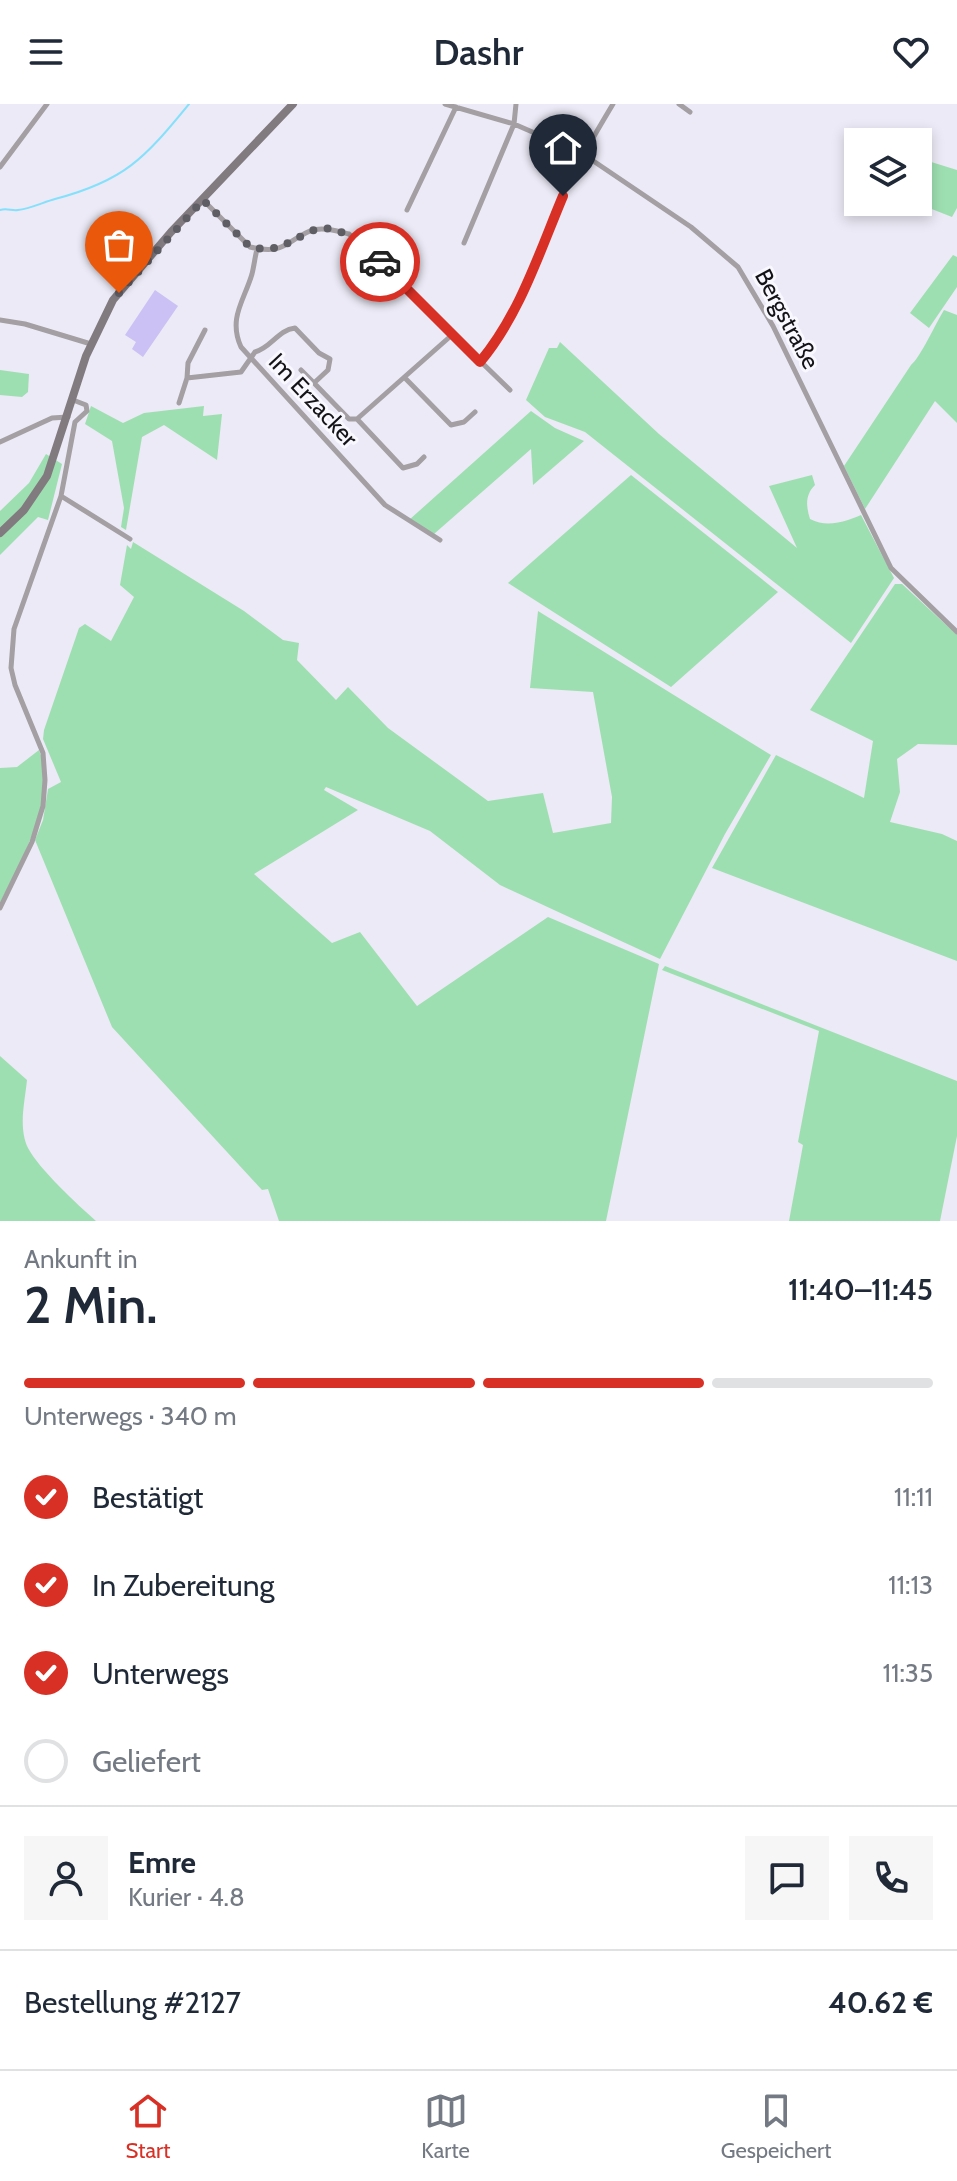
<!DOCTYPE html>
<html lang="de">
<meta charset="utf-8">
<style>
:root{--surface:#fff;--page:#f6f6f7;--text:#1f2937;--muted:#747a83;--line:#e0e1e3;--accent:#d93025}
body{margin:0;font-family:Cabin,sans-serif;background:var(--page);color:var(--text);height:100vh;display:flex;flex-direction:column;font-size:30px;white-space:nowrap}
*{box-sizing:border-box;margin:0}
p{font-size:26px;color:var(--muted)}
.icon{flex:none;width:44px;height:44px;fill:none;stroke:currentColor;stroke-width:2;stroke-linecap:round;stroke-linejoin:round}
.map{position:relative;height:1117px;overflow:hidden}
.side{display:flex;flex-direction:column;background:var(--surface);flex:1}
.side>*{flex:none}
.controls{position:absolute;left:844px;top:24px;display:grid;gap:16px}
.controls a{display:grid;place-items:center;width:88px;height:88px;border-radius:0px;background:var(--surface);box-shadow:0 4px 12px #0003;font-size:40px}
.pin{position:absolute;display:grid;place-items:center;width:68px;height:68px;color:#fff;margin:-82px -34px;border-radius:50% 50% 50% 0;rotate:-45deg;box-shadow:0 0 8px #0007}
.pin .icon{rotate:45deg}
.courier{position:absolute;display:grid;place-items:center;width:80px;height:80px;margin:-40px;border:6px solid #d93025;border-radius:50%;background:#fff;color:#222;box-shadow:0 2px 10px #0007}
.head em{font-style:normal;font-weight:600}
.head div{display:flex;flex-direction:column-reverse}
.head{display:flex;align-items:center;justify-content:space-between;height:136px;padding:0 24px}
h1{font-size:52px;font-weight:600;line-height:60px}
.bar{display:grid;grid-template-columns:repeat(4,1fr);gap:12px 8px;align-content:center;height:96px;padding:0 24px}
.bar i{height:10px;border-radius:6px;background:var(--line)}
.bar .selected{background:var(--accent)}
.bar p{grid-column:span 4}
.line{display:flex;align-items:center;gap:20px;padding:0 24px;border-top:2px solid var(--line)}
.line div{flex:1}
.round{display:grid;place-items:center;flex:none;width:84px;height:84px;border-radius:0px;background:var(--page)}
ol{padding:0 24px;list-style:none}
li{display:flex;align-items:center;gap:24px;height:88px}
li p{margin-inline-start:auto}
li .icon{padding:8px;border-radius:50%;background:var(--accent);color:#fff;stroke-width:4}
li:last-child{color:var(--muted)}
li i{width:44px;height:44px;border:4px solid var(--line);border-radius:50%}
header{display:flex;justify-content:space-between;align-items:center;height:104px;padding:0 24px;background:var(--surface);font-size:36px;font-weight:600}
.menu{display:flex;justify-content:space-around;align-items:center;height:112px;border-top:2px solid var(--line);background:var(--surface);font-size:22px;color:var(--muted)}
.menu a{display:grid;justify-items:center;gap:4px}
.menu .selected{color:var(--accent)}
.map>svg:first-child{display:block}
</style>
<header><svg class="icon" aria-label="menu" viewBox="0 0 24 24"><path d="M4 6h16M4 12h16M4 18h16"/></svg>Dashr<svg class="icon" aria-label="heart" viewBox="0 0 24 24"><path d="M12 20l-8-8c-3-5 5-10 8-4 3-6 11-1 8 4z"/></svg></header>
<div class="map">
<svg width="957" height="1117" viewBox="0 0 957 1117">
<rect width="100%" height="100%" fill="#eceaf6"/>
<path fill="#9edfb1" d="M928 57 957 66V104L952 113 914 98H918V74Z
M953 151 957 153V183L929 224 910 209Z
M944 206 957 211V319L935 297 865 405 844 362 911 261C920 254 936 219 944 206Z
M560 238 659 330 797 444 769 382 812 371 815 381C805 391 806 402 810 415 827 424 844 418 861 411L894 474 851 539 585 328 545 313 526 296 549 244H557Z
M0 266 29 270 28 288 22 293 0 291Z
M91 302 123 319 144 309 204 302 203 312 222 310 217 356 164 321 142 333 126 426 121 423 124 404 112 337 85 320Z
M531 307 555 324 584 337 533 381 531 345 434 430 409 416Z
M46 350 62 360 48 416 38 413 0 451V407L29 379Z
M631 371 778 488 671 583 508 479Z
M133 438 244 507 283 536 299 539 297 556 336 596 348 583 388 624 488 697 543 689 553 729 611 719 612 693 593 588 530 584 538 507 771 651 725 730 660 855 500 781 430 727 326 683 324 686 358 706 254 770 332 839 360 828 417 902 548 813 659 860 606 1117H279L268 1085 262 1086 112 923 35 736 43 716 48 685 61 678 43 635 44 626 79 524 85 520 111 537 134 493 120 481 127 441 131 445Z
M895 480H902L957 531V641L918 640 897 655 900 688 890 718 942 730 957 737V857L712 764 776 651 864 694 873 637 810 606Z
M39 646C59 692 20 759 0 799V664L17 663Z
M665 862 957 977V1032L940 1117H789L803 1041 798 1038 819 927 662 866Z
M0 952 27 976C25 997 18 1023 28 1044 39 1065 77 1100 96 1117H0Z"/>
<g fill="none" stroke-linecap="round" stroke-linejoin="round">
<path stroke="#85e0fb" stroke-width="2" d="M0 106C7 104 12 107 18 106 29 105 44 98 55 95 124 77 144 55 189 0"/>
</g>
<path fill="#cbc1f4" d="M155 186 178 202 143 253 132 245 136 238 125 231Z"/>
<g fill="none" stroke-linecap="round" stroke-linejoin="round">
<path stroke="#a39fa3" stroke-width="5" d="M445 0 514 20 583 50 691 123 738 163 773 222 891 464 957 528
M679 0 690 8
M0 63 47 0
M203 96 250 143C284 151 285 138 310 127 322 122 337 127 349 130L510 286
M407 106 456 3
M464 139 514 20 516 0
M257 145C255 153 254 162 252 170 244 197 228 214 241 243L385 401 440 436
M0 216 25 220 91 240
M205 226 188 259 187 274 241 268 255 248C271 244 278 226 295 224L319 249 330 255 328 266 314 279 349 315H357
M480 258C520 209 537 149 562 92 577 60 595 30 613 0
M301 266 314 279
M405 274 451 321 464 318 475 308
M179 299 187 274
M0 338 52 314 68 313
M424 353 417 360 403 364 357 315 453 230
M61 392 130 435
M0 804 32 738 43 702 45 676 43 649 15 581 11 564 14 525 61 392 75 318 87 307 86 301 73 296"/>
<path stroke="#817b80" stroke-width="8" d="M0 429 24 406 47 372 86 252 113 196 171 128 293 0"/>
</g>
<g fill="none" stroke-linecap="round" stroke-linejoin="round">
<path stroke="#605e65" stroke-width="8" stroke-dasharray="0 14.4" d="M119 189 203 96 250 143C276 149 288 139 309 128 337 115 363 141 380 158"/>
<path stroke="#d93025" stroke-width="10" d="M380 158 480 258C520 210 539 149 563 92"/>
</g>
<g text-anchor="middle" stroke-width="6" stroke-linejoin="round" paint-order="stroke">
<g font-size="24" fill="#141317" stroke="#f9f8ff">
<text transform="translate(787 215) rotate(62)" y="8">Bergstraße</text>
<text transform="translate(313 296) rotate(47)" y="8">Im Erzacker</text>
</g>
</g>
</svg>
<div class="controls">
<a><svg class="icon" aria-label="layers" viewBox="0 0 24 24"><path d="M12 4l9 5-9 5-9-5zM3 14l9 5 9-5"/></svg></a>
</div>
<div class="pin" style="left:119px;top:189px;background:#ea580c"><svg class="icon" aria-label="bag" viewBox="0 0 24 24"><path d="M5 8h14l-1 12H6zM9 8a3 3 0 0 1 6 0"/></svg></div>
<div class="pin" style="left:563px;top:92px;background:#1f2937"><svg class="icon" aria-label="home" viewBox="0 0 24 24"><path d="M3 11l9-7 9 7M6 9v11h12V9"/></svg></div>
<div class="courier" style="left:380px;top:158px"><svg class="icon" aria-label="car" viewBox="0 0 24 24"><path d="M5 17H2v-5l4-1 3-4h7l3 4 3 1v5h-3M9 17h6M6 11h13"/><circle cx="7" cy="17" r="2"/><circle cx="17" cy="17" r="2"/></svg></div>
</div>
<section class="side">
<div class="head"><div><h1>2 Min.</h1><p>Ankunft in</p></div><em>11:40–11:45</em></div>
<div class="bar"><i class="selected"></i><i class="selected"></i><i class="selected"></i><i></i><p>Unterwegs · 340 m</p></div>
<ol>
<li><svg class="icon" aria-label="check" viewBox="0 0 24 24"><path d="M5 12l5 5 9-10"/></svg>Bestätigt<p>11:11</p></li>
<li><svg class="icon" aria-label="check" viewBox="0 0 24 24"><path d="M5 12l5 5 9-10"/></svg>In Zubereitung<p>11:13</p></li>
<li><svg class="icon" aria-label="check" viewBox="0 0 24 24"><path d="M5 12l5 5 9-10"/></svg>Unterwegs<p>11:35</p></li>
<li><i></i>Geliefert</li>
</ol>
<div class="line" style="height:144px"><a class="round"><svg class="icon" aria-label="person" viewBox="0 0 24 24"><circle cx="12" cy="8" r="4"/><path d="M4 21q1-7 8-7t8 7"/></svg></a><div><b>Emre</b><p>Kurier · 4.8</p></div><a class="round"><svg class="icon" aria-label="chat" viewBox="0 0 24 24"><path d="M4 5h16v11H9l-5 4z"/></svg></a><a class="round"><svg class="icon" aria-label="phone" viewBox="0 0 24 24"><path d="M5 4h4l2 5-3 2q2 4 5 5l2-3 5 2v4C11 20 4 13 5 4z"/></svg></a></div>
<div class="line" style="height:104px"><div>Bestellung #2127</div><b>40.62 €</b></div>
</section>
<nav class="menu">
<a class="selected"><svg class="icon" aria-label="home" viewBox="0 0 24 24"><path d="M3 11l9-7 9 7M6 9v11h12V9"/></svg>Start</a>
<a><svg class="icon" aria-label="map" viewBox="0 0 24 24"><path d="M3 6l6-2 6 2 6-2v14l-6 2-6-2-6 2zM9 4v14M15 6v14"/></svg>Karte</a>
<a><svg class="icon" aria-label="saved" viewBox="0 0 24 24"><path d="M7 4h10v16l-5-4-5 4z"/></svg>Gespeichert</a>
</nav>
